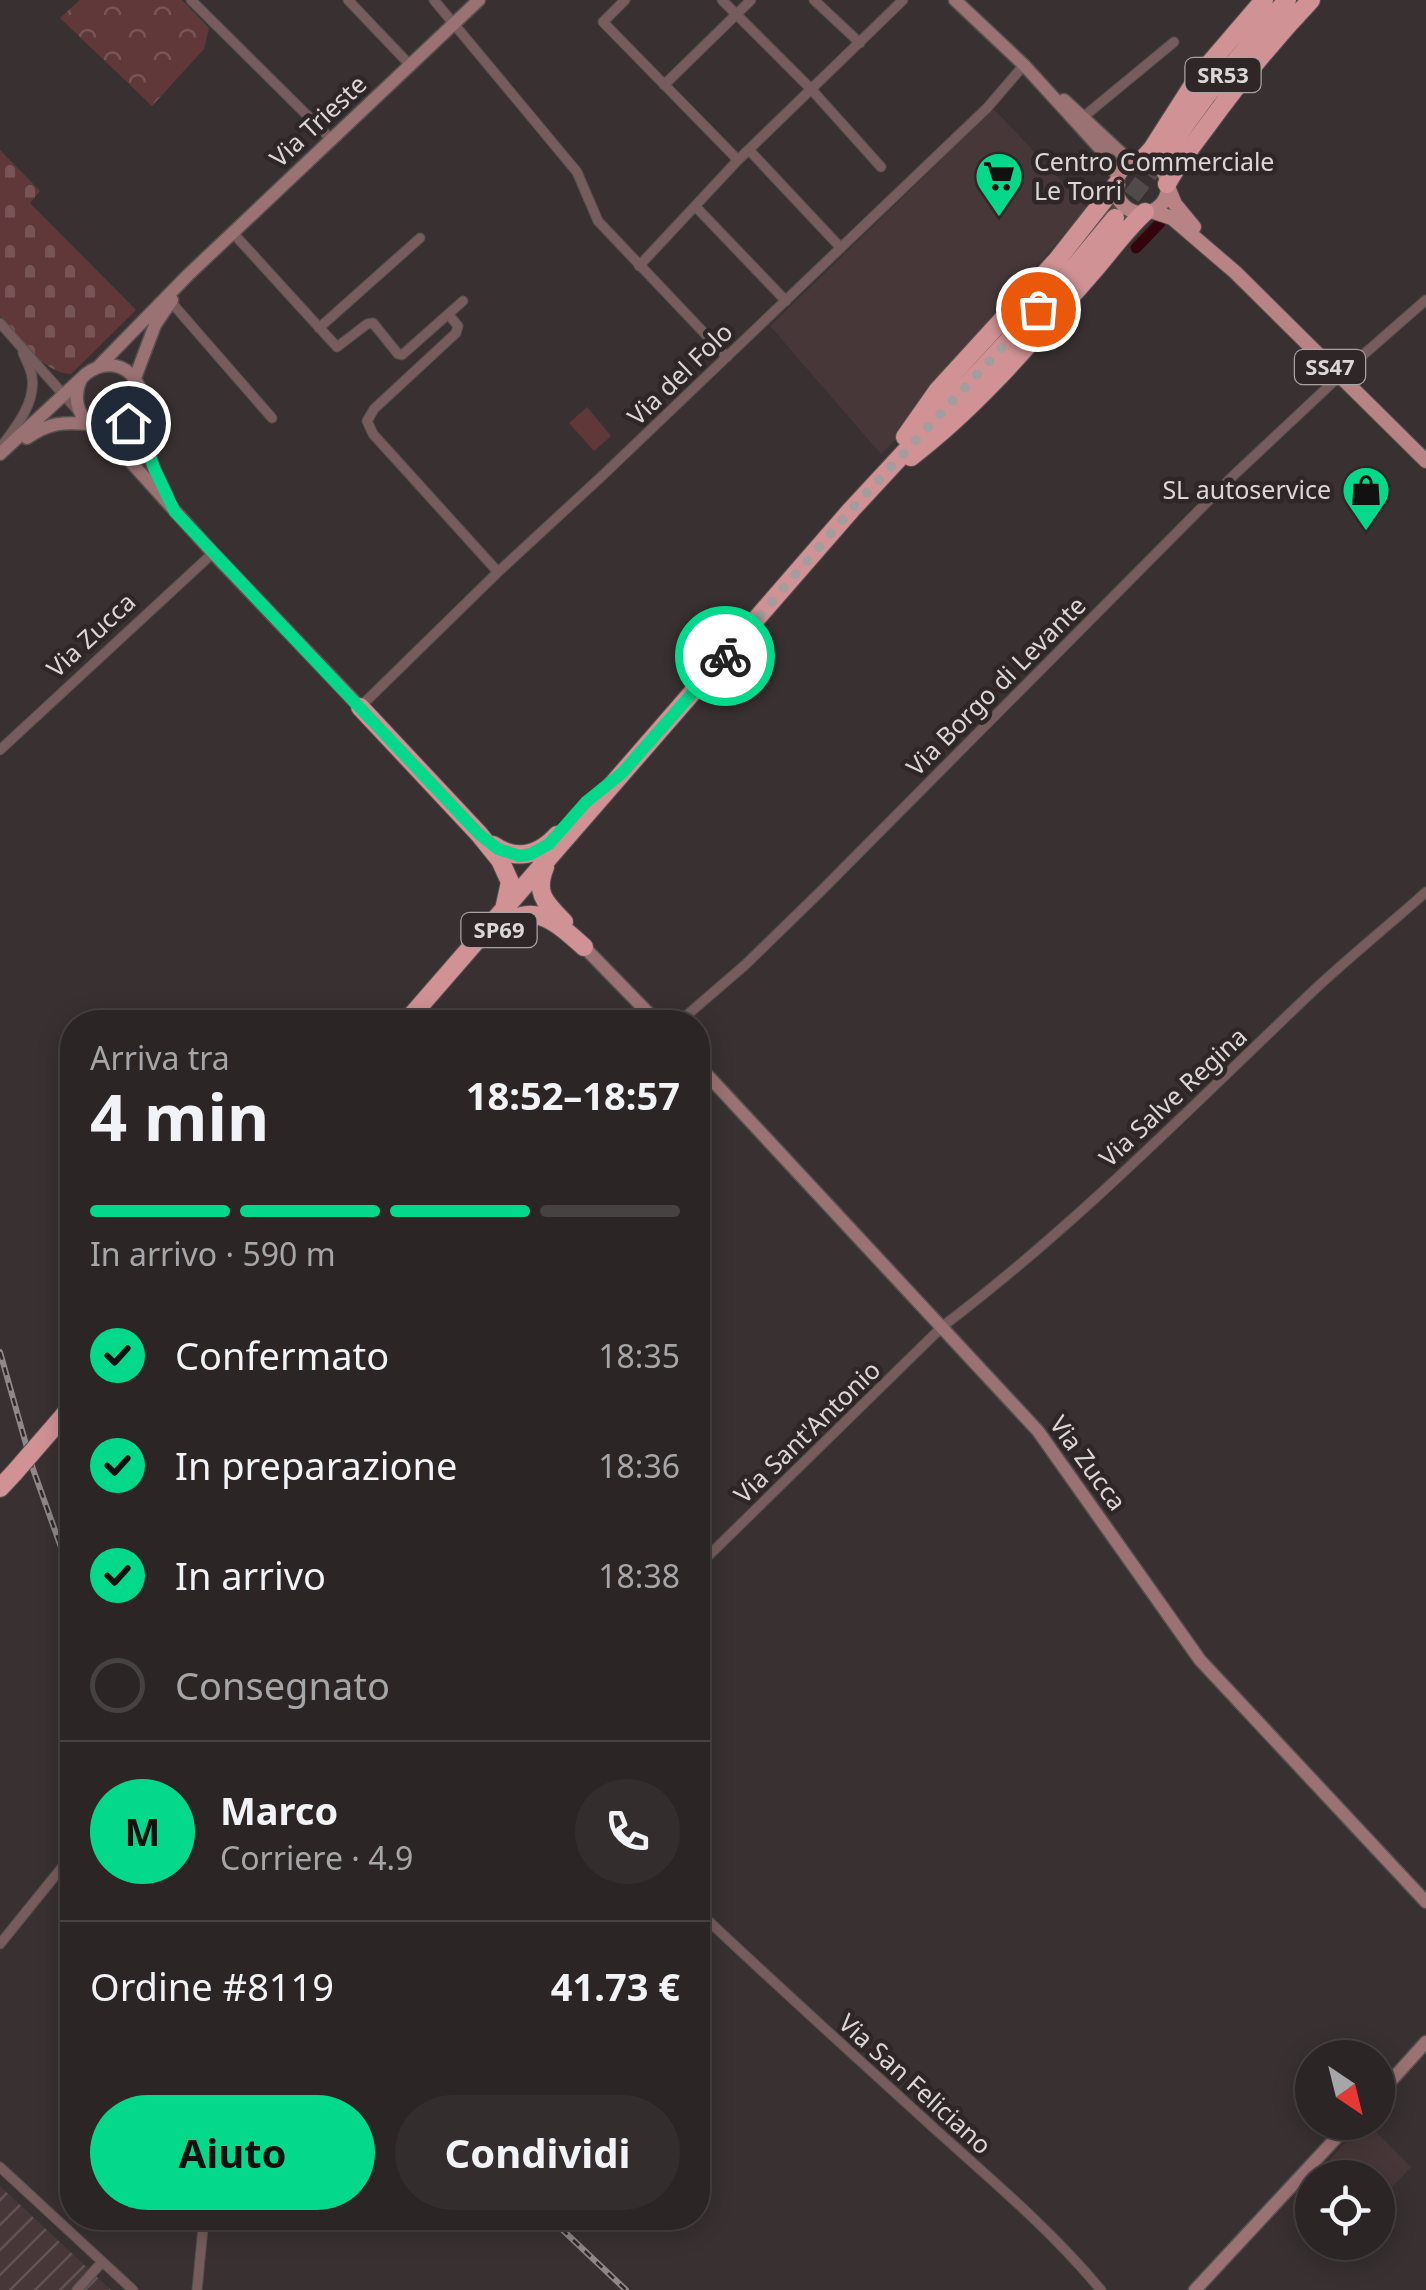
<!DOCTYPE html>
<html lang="it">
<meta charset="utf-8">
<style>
:root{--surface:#2b2525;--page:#332d2d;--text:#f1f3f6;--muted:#a6a5a7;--line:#474242;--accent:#04d98b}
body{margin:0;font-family:"Noto Sans",sans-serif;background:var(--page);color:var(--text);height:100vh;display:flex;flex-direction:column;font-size:38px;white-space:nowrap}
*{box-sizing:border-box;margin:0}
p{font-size:32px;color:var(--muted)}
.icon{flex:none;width:55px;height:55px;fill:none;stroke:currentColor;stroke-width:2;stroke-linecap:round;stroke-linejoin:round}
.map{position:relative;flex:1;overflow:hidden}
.panel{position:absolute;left:60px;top:1010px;width:650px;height:1220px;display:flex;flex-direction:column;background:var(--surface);border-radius:40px;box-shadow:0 5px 25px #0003,0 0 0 2px var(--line)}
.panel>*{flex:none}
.needle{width:65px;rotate:145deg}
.controls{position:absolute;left:1295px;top:2040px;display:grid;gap:20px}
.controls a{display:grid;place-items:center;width:100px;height:100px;border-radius:50%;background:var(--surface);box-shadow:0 5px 25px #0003,0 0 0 2px var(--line);font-size:50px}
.pin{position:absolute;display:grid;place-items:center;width:85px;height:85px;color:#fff;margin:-42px;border:5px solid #fff;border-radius:50%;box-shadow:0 2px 10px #0007}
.courier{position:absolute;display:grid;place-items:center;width:100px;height:100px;margin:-50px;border:8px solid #04d98b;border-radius:50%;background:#fff;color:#222;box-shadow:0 2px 12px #0007}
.summary em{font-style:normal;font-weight:700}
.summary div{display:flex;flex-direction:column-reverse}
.summary{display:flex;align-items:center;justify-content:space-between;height:170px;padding:0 30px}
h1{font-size:65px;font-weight:700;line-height:75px}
.bar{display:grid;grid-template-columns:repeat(4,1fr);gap:15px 10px;align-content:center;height:120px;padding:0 30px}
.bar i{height:12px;border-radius:8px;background:var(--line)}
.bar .on{background:var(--accent)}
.bar p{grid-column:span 4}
.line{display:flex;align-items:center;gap:25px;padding:0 30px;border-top:2px solid var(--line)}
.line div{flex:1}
.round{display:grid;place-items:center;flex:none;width:105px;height:105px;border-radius:52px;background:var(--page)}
ol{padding:0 30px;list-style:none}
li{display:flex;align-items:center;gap:30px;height:110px}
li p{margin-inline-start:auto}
li .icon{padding:10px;border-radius:50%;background:var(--accent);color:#111;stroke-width:4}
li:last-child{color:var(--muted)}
li i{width:55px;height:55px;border:5px solid var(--line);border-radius:50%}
.button{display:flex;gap:20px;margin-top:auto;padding:20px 30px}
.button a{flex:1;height:115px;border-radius:60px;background:var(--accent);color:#111;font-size:40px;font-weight:700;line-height:115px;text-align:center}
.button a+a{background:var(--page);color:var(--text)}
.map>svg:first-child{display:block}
</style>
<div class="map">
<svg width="1426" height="2290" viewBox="0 0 1426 2290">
<defs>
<pattern id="industrial-furrows" width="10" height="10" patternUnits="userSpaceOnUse" patternTransform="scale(2.5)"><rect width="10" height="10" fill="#473738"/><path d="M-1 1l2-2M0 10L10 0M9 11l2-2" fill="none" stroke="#615354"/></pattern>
<pattern id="forest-crowns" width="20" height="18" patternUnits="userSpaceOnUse" patternTransform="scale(2.5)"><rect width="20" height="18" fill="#61383a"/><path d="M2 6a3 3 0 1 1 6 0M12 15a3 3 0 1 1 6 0" fill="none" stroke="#775456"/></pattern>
<pattern id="cemetery-stones" width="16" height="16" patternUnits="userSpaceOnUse" patternTransform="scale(2.5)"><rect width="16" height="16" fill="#61383a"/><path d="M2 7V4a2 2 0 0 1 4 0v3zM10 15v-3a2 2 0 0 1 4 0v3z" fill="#775456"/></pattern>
</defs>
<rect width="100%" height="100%" fill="#393131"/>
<path fill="#473738" d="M994 109 1087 208 930 390 900 435 881 454 770 326Z
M1364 2122 1367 2123 1411 2167 1378 2202V2178L1325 2177 1319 2171Z"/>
<path fill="url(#industrial-furrows)" d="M0 2186 111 2290H0Z"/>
<path fill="url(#forest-crowns)" d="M80 0H182L209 28 204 49 152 106 60 18Z"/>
<path fill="url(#cemetery-stones)" d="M0 150 40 191 30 203 136 310 71 374C44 374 18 336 0 316Z"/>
<path fill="#61383a" d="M587 407 611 436 594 451 569 423Z"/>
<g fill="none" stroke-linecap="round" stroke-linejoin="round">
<path stroke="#34030c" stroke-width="11" d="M1136 248 1160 223"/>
<path stroke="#514a4a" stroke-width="18" stroke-dasharray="18 9" stroke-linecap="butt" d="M1115 218 1164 154"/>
<g stroke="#564f4f" stroke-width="11">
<path id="street" d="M191 0 331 139
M348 0 410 65
M434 0 577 172 598 221 727 357
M625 0 603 22 738 160
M722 0 811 89 881 167
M814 0 860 43
M664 85 751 0
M1082 118 1174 42
M749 150 841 248
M696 207 786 301
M233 233 337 347 367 324 373 323 398 354 402 355 463 301
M639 266 738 160 903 0
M171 302 272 418
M449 315 458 326 456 333 374 409 367 421 373 434 498 572
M0 323 78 411
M319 328 420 238
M1 447C15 428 36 403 32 377 31 369 26 360 23 353
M361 706 498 572 602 476 987 108 1024 65
M0 750 213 553
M679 1022 745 965 820 892 1234 475 1347 369 1426 300
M698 1566 943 1326C1075 1226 1192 1106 1311 993 1348 958 1388 926 1426 892
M698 1911C776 1985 856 2057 936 2130 993 2181 1052 2231 1101 2290
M0 1944 72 1855
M0 2167 133 2290
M77 2290 102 2262
M197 2290 204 2218"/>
</g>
<g stroke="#564f4f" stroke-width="15">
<path id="secondary" d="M955 0 1024 65 1106 155 1118 178
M1064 100 1122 154 1136 162
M99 366 188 275 479 0
M135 378 155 325 172 300
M135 416 155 471 167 496
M100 428 213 553 360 707
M27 438C49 422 64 422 90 424
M0 454 86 374C126 343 164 402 124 425 117 429 109 430 101 429 78 423 72 399 81 379
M584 947 657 1022
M698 1065 1038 1431 1200 1660 1426 1902
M1378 2095 1426 2042
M1195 2290 1351 2122"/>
</g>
<g stroke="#564f4f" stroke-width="16">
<path id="primary" d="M1116 187a26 26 0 1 1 52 0a26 26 0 1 1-52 0Z
M1168 187 1175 204 1194 227
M1151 211 1172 218 1235 272 1426 461"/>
</g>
<g stroke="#564f4f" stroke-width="20">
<path id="highway" d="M1164 154 1207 95 1287 0
M1141 161 1152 149 1198 77 1264 0
M1167 184C1178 163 1193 145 1207 126 1239 82 1273 40 1311 0
M905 437 938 390 1057 260 1116 185
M911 457C978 406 1034 339 1089 276 1108 255 1124 231 1145 212
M360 707 479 834 500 860 510 882 505 905
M493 845C516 861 538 856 557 835
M545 867C534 894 546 903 564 922
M496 934C529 897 554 920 584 947
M406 1022 851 510 1057 288 1115 218
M60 1420 72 1405
M0 1488 14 1473"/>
</g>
<use href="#street" stroke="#765c5d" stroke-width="9"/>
<use href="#secondary" stroke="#9b7274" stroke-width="12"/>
<use href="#primary" stroke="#b88385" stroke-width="14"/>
<use href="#highway" stroke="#d19295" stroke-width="18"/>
<g stroke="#8e8888" stroke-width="6">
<path id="rail" d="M0 1352 33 1469 72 1578
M550 2218 626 2290"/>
</g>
<use href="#rail" stroke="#2f2727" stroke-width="2.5" stroke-dasharray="8" stroke-linecap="butt"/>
<g stroke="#564f4f" stroke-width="20" stroke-linecap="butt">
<path id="highway-bridge" d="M14 1473 60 1420"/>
</g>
<use href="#highway-bridge" stroke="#d19295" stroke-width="18"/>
</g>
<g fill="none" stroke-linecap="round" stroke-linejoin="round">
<path stroke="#a39d9d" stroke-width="10" stroke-dasharray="0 18" d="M725 656 851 510 1038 309"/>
<path stroke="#04d98b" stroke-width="12" d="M128 423 135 416 155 470 175 512 479 834 498 849 520 856 531 854 549 844 586 802 622 773 725 656"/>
</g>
<defs>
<g id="supermarket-pin" transform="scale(2.5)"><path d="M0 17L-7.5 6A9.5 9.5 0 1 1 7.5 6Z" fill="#04d98b" stroke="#2f2727"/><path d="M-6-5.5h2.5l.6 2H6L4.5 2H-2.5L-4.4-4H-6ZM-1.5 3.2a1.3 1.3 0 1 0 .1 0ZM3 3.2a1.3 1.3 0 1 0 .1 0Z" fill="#111"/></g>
<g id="shop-pin" transform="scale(2.5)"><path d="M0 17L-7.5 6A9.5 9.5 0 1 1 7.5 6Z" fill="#04d98b" stroke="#2f2727"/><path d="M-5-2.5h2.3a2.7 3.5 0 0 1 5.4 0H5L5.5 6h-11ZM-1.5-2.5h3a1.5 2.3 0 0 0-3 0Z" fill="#111"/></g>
</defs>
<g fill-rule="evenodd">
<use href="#supermarket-pin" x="999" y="176"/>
<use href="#shop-pin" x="1366" y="490"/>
</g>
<g text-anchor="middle" stroke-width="9" stroke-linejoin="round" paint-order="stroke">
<g fill="#2f2727" stroke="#a8a2a2" stroke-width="2.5">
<rect x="1185.5" y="58" width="75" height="34" rx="8"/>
<rect x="1295" y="350" width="70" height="34" rx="8"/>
<rect x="461.5" y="913" width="75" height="34" rx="8"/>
</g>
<g font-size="22" font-weight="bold" fill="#dcd7d7">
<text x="1223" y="83">SR53</text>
<text x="1330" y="375">SS47</text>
<text x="499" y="938">SP69</text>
</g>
<g font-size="25" fill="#dcd7d7" stroke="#2f2727">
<text transform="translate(318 121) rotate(-43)" y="9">Via Trieste</text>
<text transform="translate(680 374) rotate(-44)" y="9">Via del Folo</text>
<text transform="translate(91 635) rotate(-43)" y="9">Via Zucca</text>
<text transform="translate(996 686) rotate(-45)" y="9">Via Borgo di Levante</text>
<text transform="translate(1173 1097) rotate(-43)" y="9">Via Salve Regina</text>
<text transform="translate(807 1432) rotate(-44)" y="9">Via Sant'Antonio</text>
<text transform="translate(1088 1463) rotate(54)" y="9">Via Zucca</text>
<text transform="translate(915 2084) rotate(42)" y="9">Via San Feliciano</text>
</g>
<g font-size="25" fill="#dcd7d7" stroke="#2f2727" text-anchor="start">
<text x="1034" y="171">Centro Commerciale<tspan x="1034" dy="29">Le Torri</tspan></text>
<text x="1331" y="499" text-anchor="end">SL autoservice</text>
</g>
</g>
</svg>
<div class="controls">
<a><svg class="needle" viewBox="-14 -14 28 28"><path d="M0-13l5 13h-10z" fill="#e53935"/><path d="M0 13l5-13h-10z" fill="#a6a5a7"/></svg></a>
<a><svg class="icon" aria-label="locate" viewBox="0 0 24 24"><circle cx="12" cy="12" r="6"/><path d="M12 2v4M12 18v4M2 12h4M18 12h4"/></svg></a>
</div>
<div class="pin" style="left:1038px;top:309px;background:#ea580c"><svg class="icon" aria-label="bag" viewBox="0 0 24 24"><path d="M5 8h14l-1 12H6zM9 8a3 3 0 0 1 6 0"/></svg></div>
<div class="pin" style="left:128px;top:423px;background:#1f2937"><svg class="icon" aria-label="home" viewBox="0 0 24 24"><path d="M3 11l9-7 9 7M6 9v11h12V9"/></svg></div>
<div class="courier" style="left:725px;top:656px"><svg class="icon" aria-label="bike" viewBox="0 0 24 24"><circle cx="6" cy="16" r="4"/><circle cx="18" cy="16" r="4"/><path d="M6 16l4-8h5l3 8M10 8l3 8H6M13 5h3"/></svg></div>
<section class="panel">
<div class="summary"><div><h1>4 min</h1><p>Arriva tra</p></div><em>18:52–18:57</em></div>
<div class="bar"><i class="on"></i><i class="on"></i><i class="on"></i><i></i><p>In arrivo · 590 m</p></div>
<ol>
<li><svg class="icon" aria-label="check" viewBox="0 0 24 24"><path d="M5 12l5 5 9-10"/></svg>Confermato<p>18:35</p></li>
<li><svg class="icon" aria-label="check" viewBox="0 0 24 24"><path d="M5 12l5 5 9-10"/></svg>In preparazione<p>18:36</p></li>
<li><svg class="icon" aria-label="check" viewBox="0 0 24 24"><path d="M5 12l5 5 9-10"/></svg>In arrivo<p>18:38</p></li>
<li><i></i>Consegnato</li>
</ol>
<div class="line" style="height:180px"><b class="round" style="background:var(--accent);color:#111">M</b><div><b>Marco</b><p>Corriere · 4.9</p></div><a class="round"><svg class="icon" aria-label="phone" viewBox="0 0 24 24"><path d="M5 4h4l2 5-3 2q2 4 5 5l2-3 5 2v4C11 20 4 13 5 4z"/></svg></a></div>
<div class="line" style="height:130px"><div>Ordine #8119</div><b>41.73 €</b></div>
<div class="button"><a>Aiuto</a><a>Condividi</a></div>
</section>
</div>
